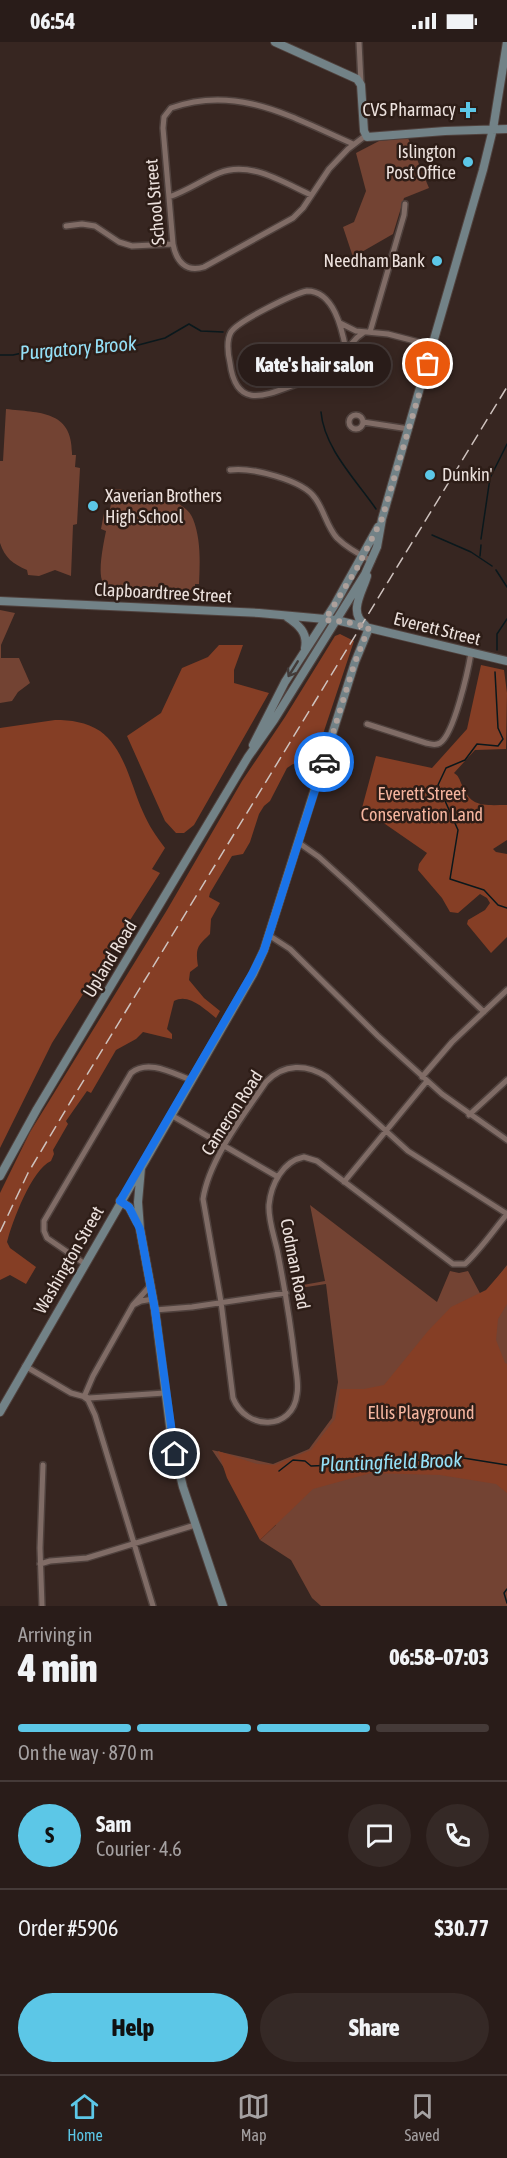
<!DOCTYPE html>
<meta charset="utf-8">
<style>
:root{--surface:#291c19;--page:#352926;--text:#f1f3f6;--muted:#a5a1a2;--line:#453a38;--accent:#5cc7e7}
body{margin:0;font-family:"Asap Condensed",sans-serif;background:var(--page);color:var(--text);height:100vh;display:flex;flex-direction:column;font-size:22px;white-space:nowrap}
*{box-sizing:border-box;margin:0}
p{font-size:20px;color:var(--muted)}
.icon{flex:none;width:33px;height:33px;fill:none;stroke:currentColor;stroke-width:2;stroke-linecap:round;stroke-linejoin:round}
.map{position:relative;height:1564px;overflow:hidden}
.side{display:flex;flex-direction:column;background:var(--surface);flex:1}
.side>*{flex:none}
.pin{position:absolute;display:grid;place-items:center;width:51px;height:51px;color:#fff;margin:-26px;border:3px solid #fff;border-radius:50%;box-shadow:0 2px 6px #0007}
.courier{position:absolute;display:grid;place-items:center;width:60px;height:60px;margin:-30px;border:4px solid #1a73e8;border-radius:50%;background:#fff;color:#222;box-shadow:0 2px 8px #0007}
.bubble{position:absolute;height:42px;border-radius:21px;background:var(--surface);box-shadow:0 3px 15px #0003,0 0 0 2px var(--line);font-size:20px;font-weight:800;line-height:42px;text-align:center}
.headline em{font-style:normal;font-weight:800}
.headline div{display:flex;flex-direction:column-reverse}
.headline{display:flex;align-items:center;justify-content:space-between;height:102px;padding:0 18px}
h1{font-size:39px;font-weight:800;line-height:45px}
.bar{display:grid;grid-template-columns:repeat(4,1fr);gap:9px 6px;align-content:center;height:72px;padding:0 18px}
.bar i{height:8px;border-radius:4px;background:var(--line)}
.bar .active{background:var(--accent)}
.bar p{grid-column:span 4}
.line{display:flex;align-items:center;gap:15px;padding:0 18px;border-top:2px solid var(--line)}
.line div{flex:1}
.round{display:grid;place-items:center;flex:none;width:63px;height:63px;border-radius:32px;background:var(--page)}
.cta{display:flex;gap:12px;margin-top:auto;padding:12px 18px}
.cta a{flex:1;height:69px;border-radius:36px;background:var(--accent);color:#111;font-size:24px;font-weight:800;line-height:69px;text-align:center}
.cta a+a{background:var(--page);color:var(--text)}
.status{display:flex;justify-content:space-between;align-items:center;height:42px;padding:0 30px;background:var(--surface);direction:ltr}
.status svg{height:16px;fill:currentColor}
.tabs{display:flex;justify-content:space-around;align-items:center;height:84px;border-top:2px solid var(--line);background:var(--surface);font-size:16px;color:var(--muted)}
.tabs a{display:grid;justify-items:center;gap:3px}
.tabs .active{color:var(--accent)}
.map>svg:first-child{display:block}
</style>
<div class="status"><b>06:54</b><svg viewBox="0 0 49 12"><path d="M0 12V9h3v3zM5 12V6h3v6zM10 12V3h3v9zM15 12V0h3v12zM26 1h20v11H26zM47 4h2v5h-2z"/></svg></div>
<div class="map">
<svg width="507" height="1564" viewBox="0 0 507 1564">
<rect width="100%" height="100%" fill="#372621"/>
<path fill="#734333" d="M408 96 429 146 404 156 393 192 353 215 343 185 354 180 366 149 356 111 379 99Z
M6 367C40 371 73 368 72 413H76L75 425 80 426 77 482 73 483 71 534 55 528 39 534 28 533 27 528C13 522 5 516 0 501V419H3Z
M114 447C135 449 184 453 193 477 201 497 200 521 199 542H195V548L150 549 149 546C140 547 109 547 103 540 97 532 104 499 106 489L101 487 105 466 110 467Z
M0 568 15 571 1 603V616H19L30 641 18 650 12 659 0 661Z
M310 1163 437 1260 450 1229 459 1231 468 1229 482 1255 507 1223V1564H321L312 1556 291 1518 260 1498 276 1483 247 1460 212 1408 273 1422 309 1407 332 1376 338 1340 326 1242 293 1247 292 1245 325 1239Z"/>
<path fill="#853e25" d="M340 592 354 599 313 722 311 725 293 722 287 726 270 759 264 764 259 772 250 800 243 812 232 814 210 851 209 855 220 861 211 877 210 892C198 904 195 905 198 924L190 930 189 938 204 956 220 969 216 976C204 967 189 951 174 959L167 987 172 992V997L143 990 136 997 116 1008 91 1051 87 1049 66 1079 68 1082 53 1108 54 1112 51 1119C32 1127 12 1180 7 1200L10 1206 36 1225 26 1242 10 1233 0 1238V1151L30 1090 167 868 242 739 285 675 335 594Z
M219 603H243L234 628V641L269 651 194 783 184 791H176L165 779 127 694 161 671 182 626 208 615Z
M481 623 504 628 507 651 506 707 475 708 454 731C459 734 459 737 462 743 471 766 484 763 507 763V798L493 807 496 810 507 812V895L491 911 467 882 468 878 485 868 490 861 487 856 480 852 458 871 450 870 442 856 418 828 419 822 427 811 362 766 376 714 432 726 467 687Z
M55 678C71 678 86 680 100 689 125 707 131 744 143 770 149 784 156 794 165 806L152 827 160 831 52 1001 0 1106V686Z
M507 1224V1262L498 1277 496 1298 505 1321 507 1322V1451L496 1442 440 1433 371 1431 313 1447 260 1498 227 1436 218 1409 257 1422 275 1423 311 1408 335 1377 340 1347H364L384 1343 428 1289 451 1265 486 1248Z"/>
<g fill="none" stroke-linecap="round" stroke-linejoin="round">
<path stroke="#0a181c" stroke-width="1.5" d="M253 306H267L278 303 299 312 310 332
M0 313H13L45 306 53 308 127 306 165 296 189 282 201 289 223 290
M321 370C324 406 356 438 376 467
M432 493 471 510 492 524
M481 497 490 436 507 402
M480 514 481 503
M496 528 507 545
M497 608V592L507 577
M495 630 498 686 503 697 498 704 477 702 465 718 446 726 438 743 458 788 450 837 484 848 498 863 507 866
M279 1429 293 1418 305 1419 311 1424 385 1421 457 1415 507 1423
M507 1547 504 1551 507 1561"/>
<g stroke="#4f413d" stroke-width="8">
<path id="street" d="M359 0 361 41
M353 102C293 76 238 42 171 66L164 75 163 86 173 202C176 219 186 231 204 225L293 176 303 166 329 127 348 107 365 94
M169 155C187 149 202 138 219 131 250 118 284 141 311 153
M66 184 82 182 95 184 119 200 132 204 173 202
M340 281 356 289 388 292 434 304
M370 290 404 173 405 162
M346 308C342 287 334 249 307 249 293 252 238 279 231 290 226 299 228 312 230 321 236 366 262 355 294 343 307 339 322 336 333 329 347 320 344 303 363 291
M349 380a7 7 0 1 1 14 0a7 7 0 1 1-14 0Z
M363 380 409 387
M230 428C251 425 303 438 315 456 324 468 327 485 337 496 347 506 360 513 372 519
M367 682 426 701C431 702 435 704 440 701 454 692 468 629 471 611
M299 801 319 815 350 843 484 970
M270 894 290 907 378 994 442 1052 507 1098
M422 1035 452 1000 507 948
M171 1073 278 1135
M469 1073 507 1038
M344 1140 427 1039
M507 1172 408 1109 327 1035C307 1022 284 1021 266 1040 244 1073 209 1117 203 1157L221 1260 233 1356C246 1389 293 1389 297 1352 299 1342 296 1330 295 1320 291 1284 285 1248 278 1212 275 1196 268 1179 269 1163 271 1142 283 1119 304 1115L317 1119 453 1222H465C481 1207 493 1189 507 1172V1171
M85 1222 47 1196 44 1189V1179L131 1031C148 1017 172 1031 191 1038
M151 1243 133 1263 141 1259 153 1257
M133 1263 93 1334 84 1355 88 1358 95 1373 153 1564
M155 1268 192 1265 286 1251
M25 1324 71 1351 89 1356 165 1351
M40 1522 50 1519 87 1516 195 1483
M42 1564 40 1506 43 1423"/>
</g>
<g stroke="#4f413d" stroke-width="10">
<path id="secondary" d="M275 0 357 37 361 43 364 89 367 95 445 89 507 87
M0 559 259 571 336 578 507 619
M287 575C299 583 308 591 305 606
M365 583C348 570 362 551 367 534
M253 703 285 640 334 564 378 485
M141 1126 138 1160 140 1187 155 1268 172 1400 183 1445 223 1564
M0 1134 37 1067 248 715 274 678 365 532 377 505 382 477 483 128 493 87 507 0
M120 1159 129 1165 137 1180
M0 1370 253 932 264 908 355 620 369 586"/>
</g>
<use href="#street" stroke="#806c66" stroke-width="5"/>
<use href="#secondary" stroke="#728287" stroke-width="8"/>
<path stroke="#cec2be" stroke-width="1.5" stroke-dasharray="12 6" stroke-linecap="butt" d="M0 1190 28 1131 71 1059 507 345"/>
</g>
<defs><path id="oneway-shaft" d="M-6 0H5M1.5-3L5.5 0L1.5 3" fill="none" stroke-width="1.6" stroke-linecap="round" stroke-linejoin="round" transform="scale(1.5)"/></defs>
<use stroke="#423b39" href="#oneway-shaft" transform="translate(293 627) rotate(122)"/>
<g fill="none" stroke-linecap="round" stroke-linejoin="round">
<path stroke="#ada09b" stroke-width="6" stroke-dasharray="0 10.8" d="M324 720 355 620 369 585 346 580 325 578 357 526 382 477 428 322"/>
<path stroke="#1a73e8" stroke-width="8" d="M175 1412 155 1268 140 1187 129 1165 120 1159 252 932 264 908 324 720"/>
</g>
<g fill="#5cc7e7" stroke="#2d1d17" stroke-width="2">
<path d="M465 59h6v6h6v6h-6v6h-6v-6h-6v-6h6z"/>
<circle cx="468" cy="120" r="6"/>
<circle cx="437" cy="219" r="6"/>
<circle cx="430" cy="433" r="6"/>
<circle cx="93" cy="464" r="6"/>
</g>
<g text-anchor="middle" stroke-width="5" stroke-linejoin="round" paint-order="stroke">
<g font-size="18" fill="#ece1dd" stroke="#2d1d17" text-anchor="end">
<text x="456" y="74">CVS Pharmacy</text>
<text x="456" y="116">Islington<tspan x="456" dy="21">Post Office</tspan></text>
<text x="425" y="225">Needham Bank</text>
<text x="442" y="439" text-anchor="start">Dunkin'</text>
<text x="105" y="460" text-anchor="start">Xaverian Brothers<tspan x="105" dy="21">High School</tspan></text>
</g>
<g font-size="18" fill="#ece1dd" stroke="#2d1d17">
<text transform="translate(155 160) rotate(-95)" y="6">School Street</text>
<text transform="translate(163 551) rotate(3)" y="6">Clapboardtree Street</text>
<text transform="translate(437 587) rotate(14)" y="6">Everett Street</text>
<text transform="translate(110 917) rotate(-59)" y="6">Upland Road</text>
<text transform="translate(232 1071) rotate(-57)" y="6">Cameron Road</text>
<text transform="translate(69 1218) rotate(-60)" y="6">Washington Street</text>
<text transform="translate(295 1222) rotate(79)" y="6">Codman Road</text>
</g>
<g font-size="18" fill="#f5b59f" stroke="#2d1d17">
<text x="422" y="758">Everett Street<tspan x="422" dy="21">Conservation Land</tspan></text>
<text x="421" y="1377">Ellis Playground</text>
</g>
<g font-size="20" font-style="italic" fill="#95e0f7" stroke="#2d1d17">
<text transform="translate(78 306) rotate(-5)" y="7">Purgatory Brook</text>
<text transform="translate(391 1420) rotate(-2)" y="7">Plantingfield Brook</text>
</g>
</g>
</svg>
<div class="pin" style="left:428px;top:322px;background:#ea580c"><svg class="icon" aria-label="bag" viewBox="0 0 24 24"><path d="M5 8h14l-1 12H6zM9 8a3 3 0 0 1 6 0"/></svg></div>
<div class="pin" style="left:175px;top:1412px;background:#1f2937"><svg class="icon" aria-label="home" viewBox="0 0 24 24"><path d="M3 11l9-7 9 7M6 9v11h12V9"/></svg></div>
<div class="courier" style="left:324px;top:720px"><svg class="icon" aria-label="car" viewBox="0 0 24 24"><path d="M5 17H2v-5l4-1 3-4h7l3 4 3 1v5h-3M9 17h6M6 11h13"/><circle cx="7" cy="17" r="2"/><circle cx="17" cy="17" r="2"/></svg></div>
<div class="bubble" style="left:238px;top:302px;width:153px">Kate's hair salon</div>
</div>
<section class="side">
<div class="headline"><div><h1>4 min</h1><p>Arriving in</p></div><em>06:58–07:03</em></div>
<div class="bar"><i class="active"></i><i class="active"></i><i class="active"></i><i></i><p>On the way · 870 m</p></div>
<div class="line" style="height:108px"><b class="round" style="background:var(--accent);color:#111">S</b><div><b>Sam</b><p>Courier · 4.6</p></div><a class="round"><svg class="icon" aria-label="chat" viewBox="0 0 24 24"><path d="M4 5h16v11H9l-5 4z"/></svg></a><a class="round"><svg class="icon" aria-label="phone" viewBox="0 0 24 24"><path d="M5 4h4l2 5-3 2q2 4 5 5l2-3 5 2v4C11 20 4 13 5 4z"/></svg></a></div>
<div class="line" style="height:78px"><div>Order #5906</div><b>$30.77</b></div>
<div class="cta"><a>Help</a><a>Share</a></div>
</section>
<nav class="tabs">
<a class="active"><svg class="icon" aria-label="home" viewBox="0 0 24 24"><path d="M3 11l9-7 9 7M6 9v11h12V9"/></svg>Home</a>
<a><svg class="icon" aria-label="map" viewBox="0 0 24 24"><path d="M3 6l6-2 6 2 6-2v14l-6 2-6-2-6 2zM9 4v14M15 6v14"/></svg>Map</a>
<a><svg class="icon" aria-label="saved" viewBox="0 0 24 24"><path d="M7 4h10v16l-5-4-5 4z"/></svg>Saved</a>
</nav>
